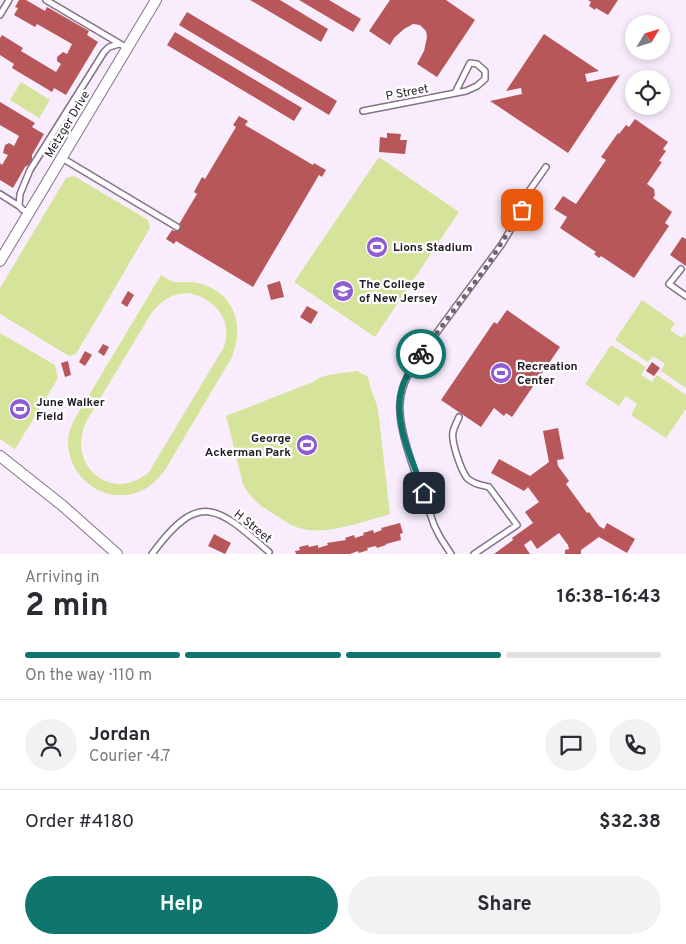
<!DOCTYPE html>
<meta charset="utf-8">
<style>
:root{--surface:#fff;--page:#f2f2f3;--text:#2b2b33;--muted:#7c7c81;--line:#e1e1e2;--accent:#0f766e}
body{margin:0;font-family:Overpass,sans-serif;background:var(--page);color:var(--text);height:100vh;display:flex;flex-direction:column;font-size:19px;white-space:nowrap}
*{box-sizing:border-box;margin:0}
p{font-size:16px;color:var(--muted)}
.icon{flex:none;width:28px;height:28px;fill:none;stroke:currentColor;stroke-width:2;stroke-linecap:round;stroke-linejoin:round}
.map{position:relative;height:554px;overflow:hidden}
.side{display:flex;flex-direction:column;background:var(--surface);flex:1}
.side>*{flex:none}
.needle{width:32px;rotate:52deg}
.fabs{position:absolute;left:625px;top:15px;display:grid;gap:10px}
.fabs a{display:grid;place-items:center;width:45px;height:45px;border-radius:50%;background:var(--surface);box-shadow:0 2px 8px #0003;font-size:25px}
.pin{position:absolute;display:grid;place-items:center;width:42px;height:42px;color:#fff;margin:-21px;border-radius:10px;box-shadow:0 2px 8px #0006}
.courier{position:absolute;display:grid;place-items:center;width:50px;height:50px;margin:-25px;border:4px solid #0f766e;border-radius:50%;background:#fff;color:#222;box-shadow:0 1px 6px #0007}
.summary em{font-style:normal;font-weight:700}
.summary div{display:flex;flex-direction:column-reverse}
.summary{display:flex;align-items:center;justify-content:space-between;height:85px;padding:0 25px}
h1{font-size:32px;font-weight:700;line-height:38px}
.bar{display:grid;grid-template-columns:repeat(4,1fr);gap:8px 5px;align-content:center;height:60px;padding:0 25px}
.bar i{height:6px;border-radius:4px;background:var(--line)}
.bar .current{background:var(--accent)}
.bar p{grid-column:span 4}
.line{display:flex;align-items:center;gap:12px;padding:0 25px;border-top:1px solid var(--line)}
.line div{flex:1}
.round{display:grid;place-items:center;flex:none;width:52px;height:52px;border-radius:26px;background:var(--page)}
.primary-button{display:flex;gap:10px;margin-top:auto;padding:10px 25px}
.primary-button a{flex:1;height:58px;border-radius:30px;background:var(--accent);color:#fff;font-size:20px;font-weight:700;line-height:58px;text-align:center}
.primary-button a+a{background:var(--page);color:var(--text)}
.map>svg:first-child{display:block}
</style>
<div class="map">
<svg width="686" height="554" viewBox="0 0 686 554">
<rect width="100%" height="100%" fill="#f9edfd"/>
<path fill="#d5e49a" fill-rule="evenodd" d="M21 82 50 100 39 118 10 100Z
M379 157 459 212 375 337 294 282Z
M74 176 148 220 150 228 76 354 69 356 0 314V288L66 178Z
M161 275C165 277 170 282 175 282 182 283 190 281 198 283 234 292 245 324 232 357L165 470C158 479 150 488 138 492 105 505 68 478 68 442 68 434 71 427 74 420ZM188 293C215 298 233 319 224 347L149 472C112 504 66 466 86 422L152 312C163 299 172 294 188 293Z
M642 300 675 323 670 330 682 338 686 333V388L661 371 665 364 653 356 648 362 615 340Z
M0 333 55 365 58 378 15 449 0 439Z
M611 345 646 367 641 375 652 382 657 375 686 395V409L666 438 631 415 637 404 626 396 619 406 585 384Z
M357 371 368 377C370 389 375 398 378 409L390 514C365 521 328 535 303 529 292 527 282 519 272 513 259 505 250 498 243 484L226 416 313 382C326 372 342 374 357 371Z"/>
<path fill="#b75759" d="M19 0H26L45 11 47 7 89 31 87 35 98 42 66 95 54 88 52 92 12 68 14 64 0 55V38L2 35 23 48 21 51 56 72 61 64 57 61V57L63 52 67 54 72 44 37 24 35 27 14 15 18 8 15 7Z
M250 0H280L328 29 321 42Z
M299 0H329L361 19 353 32Z
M390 0H446L475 20 437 77 417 64 424 51 427 37 426 31 420 25 413 24 404 29 394 38 390 45 369 31Z
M588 0H618L608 15 596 8 595 10 589 6 591 2Z
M187 12 337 101 329 115 179 25Z
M175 32 302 108 294 121 167 45Z
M544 34 599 71 585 74 587 82 620 75 568 153 490 101 522 94 521 88 506 91Z
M0 102 35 123 32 127 44 134 32 155V163L25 167 13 188 0 180V163L2 165 8 155 3 153 5 145 9 143 14 146 19 136 0 125Z
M239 116 248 121 245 125 313 165 314 163 326 170 322 177 319 175 253 287 176 241 174 244 166 239 172 230 175 231 197 194 194 192 202 177 205 179 236 127 233 125Z
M635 119 668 142 663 149 666 151 659 161 662 162 647 184 654 189 655 195 653 198 672 212 665 223 669 226 634 278 601 256 599 258 594 254 596 252 560 228 567 217 554 209 563 196 576 204 606 160 601 157 618 133 619 134 626 125 629 127Z
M387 133 401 134 400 140H407L405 154 379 152 380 137 387 138Z
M682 237 686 239V266L670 255Z
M280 281 284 297 271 300 267 285Z
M128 291 134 295 127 307 121 303Z
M307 306 318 312 311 324 300 317Z
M507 310 560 347 512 417 506 413 504 416 494 408 481 427 441 400 494 322 497 324Z
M103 344 109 347 104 356 98 352Z
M85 351 92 355 85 366 79 362Z
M68 361 71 375 65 377 61 363Z
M652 362 660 368 654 376 646 371Z
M558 428 564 459 557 460 558 466 569 481 566 484 587 513 589 512 599 526 604 529 607 523 635 539 627 553 599 537 581 550V554H565V550L569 549 568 545 559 533 537 549 531 540 524 545 530 554H494L513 540 512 538 533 523 525 512 539 502 528 487 524 491 491 473 499 459 530 476 549 462 543 431Z
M400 523 403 533 400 534 401 540 386 544V545L377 548 376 546 367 548 368 550 359 553 358 551 350 554H296L295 551 300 550 299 547 308 545 309 547 318 545V548L328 545 327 543 346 540 345 538 354 535 355 538 364 535 363 533 373 530 374 533 382 530 381 528Z
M214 534 231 543 225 554 208 546Z"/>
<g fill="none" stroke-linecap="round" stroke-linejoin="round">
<g stroke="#837289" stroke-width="8">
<path id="service" d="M46 0 127 48
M0 15 9 0
M363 111 466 91 477 86 485 79V71L477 64 470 63 455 93
M62 158 177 227
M0 194 19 206 23 210 28 212
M19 206 20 194 30 170 104 52 109 47 119 44
M681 269 669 284 686 296
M459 417C457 422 454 427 453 432 451 442 461 470 467 478 473 484 481 485 489 487L517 525 474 554
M152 554C199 490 217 506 269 552
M451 554 440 537 434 525C424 494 397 434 400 403 401 384 411 369 421 354L502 244 522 210 527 194 546 167"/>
</g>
<g stroke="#837289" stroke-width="12">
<path id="minor" d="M0 261 156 0
M0 456 63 506 117 554"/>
</g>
<use href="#service" stroke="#fff" stroke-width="5"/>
<use href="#minor" stroke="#fff" stroke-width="10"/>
</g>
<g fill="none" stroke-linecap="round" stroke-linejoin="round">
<path stroke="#6e6671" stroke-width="5" stroke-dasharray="0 9" d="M421 354 487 266 522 210"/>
<path stroke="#0f766e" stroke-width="6" d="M421 354C413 365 406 375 402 388 392 422 413 461 424 493"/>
</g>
<defs>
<g id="stadium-disc" transform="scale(1.125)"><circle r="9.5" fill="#8f5cd4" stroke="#fff"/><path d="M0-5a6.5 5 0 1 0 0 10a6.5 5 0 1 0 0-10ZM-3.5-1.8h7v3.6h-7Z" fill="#fff"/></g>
<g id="university-disc" transform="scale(1.125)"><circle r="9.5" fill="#8f5cd4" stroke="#fff"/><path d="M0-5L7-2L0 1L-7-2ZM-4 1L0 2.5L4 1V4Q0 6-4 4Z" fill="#fff"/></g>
</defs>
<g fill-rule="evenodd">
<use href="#stadium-disc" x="377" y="247"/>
<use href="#university-disc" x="343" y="291"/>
<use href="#stadium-disc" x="501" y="373"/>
<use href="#stadium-disc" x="20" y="409"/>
<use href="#stadium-disc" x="307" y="445"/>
</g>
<g text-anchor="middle" stroke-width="4.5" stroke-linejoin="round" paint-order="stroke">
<g font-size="12" fill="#231d26" stroke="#fff">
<text transform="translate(407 92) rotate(-11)" y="4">P Street</text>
<text transform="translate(67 124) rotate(-59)" y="4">Metzger Drive</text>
<text transform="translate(253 526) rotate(39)" y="4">H Street</text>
</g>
<g font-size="12" font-weight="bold" fill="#231d26" stroke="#fff" text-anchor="start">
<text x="393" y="251">Lions Stadium</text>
<text x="359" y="288">The College<tspan x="359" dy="14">of New Jersey</tspan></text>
<text x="517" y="370">Recreation<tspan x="517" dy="14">Center</tspan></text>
<text x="36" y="406">June Walker<tspan x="36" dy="14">Field</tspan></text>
<text x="291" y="442" text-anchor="end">George<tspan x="291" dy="14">Ackerman Park</tspan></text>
</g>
</g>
</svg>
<div class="fabs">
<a><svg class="needle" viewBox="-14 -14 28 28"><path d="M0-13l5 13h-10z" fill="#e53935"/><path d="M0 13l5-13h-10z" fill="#7c7c81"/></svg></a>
<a><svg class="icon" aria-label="locate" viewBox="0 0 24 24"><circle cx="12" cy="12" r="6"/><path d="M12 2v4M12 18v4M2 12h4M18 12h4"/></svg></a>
</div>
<div class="pin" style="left:522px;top:210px;background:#ea580c"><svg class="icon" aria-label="bag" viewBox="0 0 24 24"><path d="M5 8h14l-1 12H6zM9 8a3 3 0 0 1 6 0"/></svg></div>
<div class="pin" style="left:424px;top:493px;background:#1f2937"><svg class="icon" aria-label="home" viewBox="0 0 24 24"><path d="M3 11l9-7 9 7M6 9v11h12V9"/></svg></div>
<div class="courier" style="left:421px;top:354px"><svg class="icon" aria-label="bike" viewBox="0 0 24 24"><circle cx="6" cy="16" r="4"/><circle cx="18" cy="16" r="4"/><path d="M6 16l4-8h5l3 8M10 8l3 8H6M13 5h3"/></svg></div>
</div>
<section class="side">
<div class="summary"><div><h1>2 min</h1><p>Arriving in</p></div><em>16:38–16:43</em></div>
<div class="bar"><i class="current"></i><i class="current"></i><i class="current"></i><i></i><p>On the way · 110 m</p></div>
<div class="line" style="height:90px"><a class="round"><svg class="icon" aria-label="person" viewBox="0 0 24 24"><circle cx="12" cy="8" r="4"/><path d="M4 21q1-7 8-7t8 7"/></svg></a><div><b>Jordan</b><p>Courier · 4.7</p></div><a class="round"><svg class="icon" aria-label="chat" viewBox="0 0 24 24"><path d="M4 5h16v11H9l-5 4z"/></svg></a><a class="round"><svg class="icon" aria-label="phone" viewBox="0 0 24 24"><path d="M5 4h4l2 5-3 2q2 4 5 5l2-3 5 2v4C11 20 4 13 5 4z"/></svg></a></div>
<div class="line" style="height:65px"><div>Order #4180</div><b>$32.38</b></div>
<div class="primary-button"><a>Help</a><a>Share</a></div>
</section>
